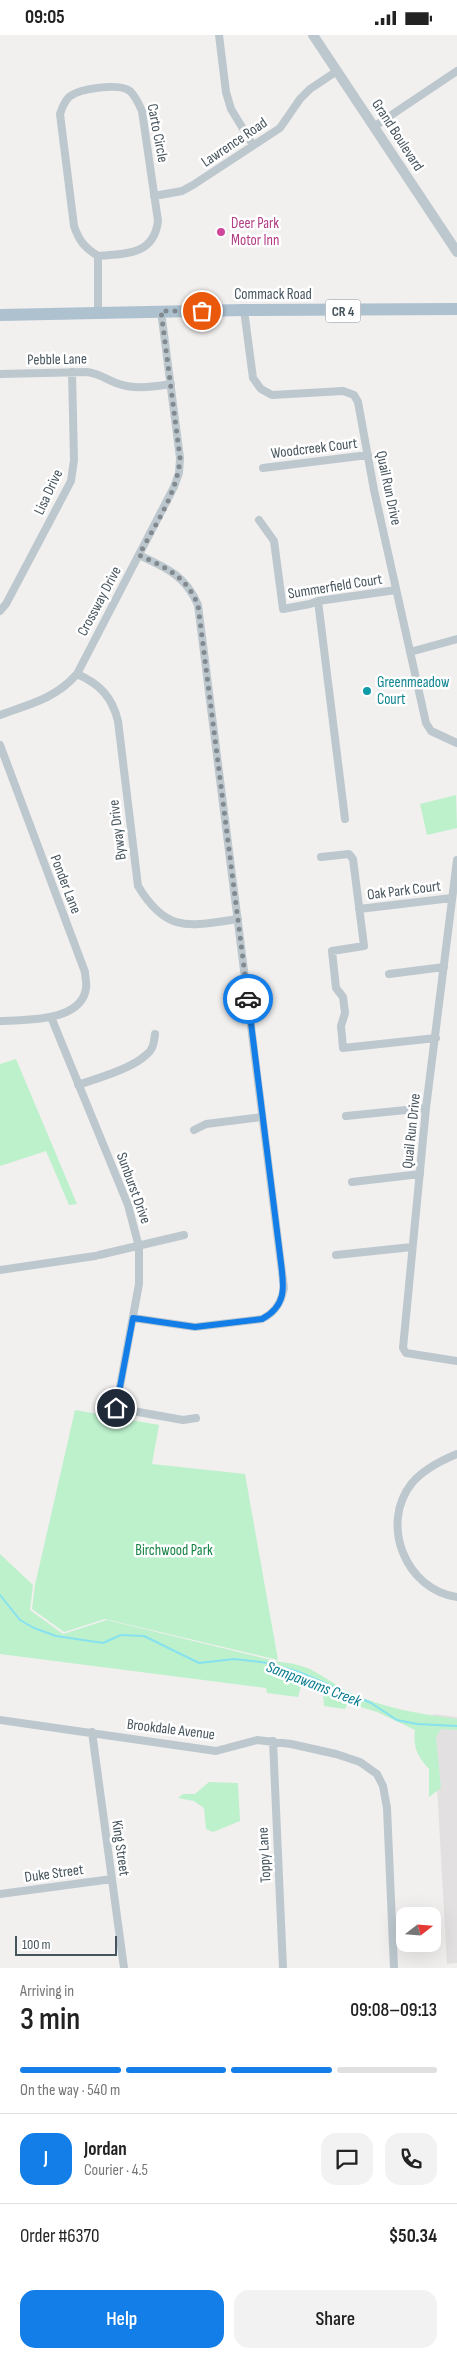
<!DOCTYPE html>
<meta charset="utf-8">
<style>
:root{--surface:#fff;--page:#f2f2f2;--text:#222;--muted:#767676;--line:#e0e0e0;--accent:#137ee8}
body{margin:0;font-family:"Sofia Sans Condensed",sans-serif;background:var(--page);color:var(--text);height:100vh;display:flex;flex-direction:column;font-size:19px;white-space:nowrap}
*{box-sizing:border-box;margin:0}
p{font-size:16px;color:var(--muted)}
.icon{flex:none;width:28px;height:28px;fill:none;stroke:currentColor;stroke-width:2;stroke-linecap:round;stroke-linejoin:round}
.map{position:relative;height:1933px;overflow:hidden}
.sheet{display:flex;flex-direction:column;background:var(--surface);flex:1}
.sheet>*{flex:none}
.needle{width:32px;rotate:73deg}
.buttons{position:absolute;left:396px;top:1872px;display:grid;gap:10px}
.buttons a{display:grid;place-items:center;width:45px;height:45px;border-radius:10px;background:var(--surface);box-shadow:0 5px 20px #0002;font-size:25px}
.scale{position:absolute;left:15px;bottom:12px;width:102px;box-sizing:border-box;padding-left:5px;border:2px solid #46545d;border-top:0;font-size:14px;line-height:18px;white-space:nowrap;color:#46545d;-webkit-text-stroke:4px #fff;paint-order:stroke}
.pin{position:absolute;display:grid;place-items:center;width:42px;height:42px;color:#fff;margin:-21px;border:2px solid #fff;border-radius:50%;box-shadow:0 1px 5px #0007}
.courier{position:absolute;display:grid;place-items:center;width:50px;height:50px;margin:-25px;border:4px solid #137ee8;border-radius:50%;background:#fff;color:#222;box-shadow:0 1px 6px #0007}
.overview em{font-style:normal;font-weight:600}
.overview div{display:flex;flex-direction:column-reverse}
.overview{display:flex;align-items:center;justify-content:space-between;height:85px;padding:0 20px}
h1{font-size:32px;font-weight:600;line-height:38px}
.bar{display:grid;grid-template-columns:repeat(4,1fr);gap:8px 5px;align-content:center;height:60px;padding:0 20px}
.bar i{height:6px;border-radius:4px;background:var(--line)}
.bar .selected{background:var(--accent)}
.bar p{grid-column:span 4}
.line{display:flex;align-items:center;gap:12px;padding:0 20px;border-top:1px solid var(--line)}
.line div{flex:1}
.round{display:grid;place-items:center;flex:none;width:52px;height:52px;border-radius:15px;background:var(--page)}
.action{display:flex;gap:10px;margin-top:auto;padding:10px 20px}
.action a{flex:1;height:58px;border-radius:15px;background:var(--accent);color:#fff;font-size:20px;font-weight:600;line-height:58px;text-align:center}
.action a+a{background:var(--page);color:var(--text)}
.status{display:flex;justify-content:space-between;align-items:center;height:35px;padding:0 25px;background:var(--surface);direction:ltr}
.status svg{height:14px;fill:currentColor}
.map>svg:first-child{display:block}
</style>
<div class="status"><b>09:05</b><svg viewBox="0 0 49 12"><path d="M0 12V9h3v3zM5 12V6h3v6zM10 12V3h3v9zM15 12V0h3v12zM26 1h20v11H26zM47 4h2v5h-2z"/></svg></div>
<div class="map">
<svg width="457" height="1933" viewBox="0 0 457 1933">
<rect width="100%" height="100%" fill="#f2efef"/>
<path fill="#e3e0e1" d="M433 1679 457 1682V1928L447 1929Z"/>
<path fill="#bcf1cc" d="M456 760 457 793 427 800 420 769Z
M16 1024 77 1169 69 1170 46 1116 0 1131V1029Z
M75 1375 159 1390 152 1429 245 1439 278 1625 105 1584 64 1597 32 1574 35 1550Z
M0 1519 33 1550 30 1575 63 1599 107 1585 280 1627C314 1630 322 1643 349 1657 382 1673 421 1679 457 1684V1695L441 1694 436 1702 441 1753 429 1762V1734C417 1721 413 1712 415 1695L377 1677 348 1668 345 1674 324 1671 323 1657 301 1651 298 1662 267 1658 266 1653 0 1619Z
M209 1747 238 1748 240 1786 213 1797 206 1794 204 1773 194 1766 178 1763 183 1759H195Z"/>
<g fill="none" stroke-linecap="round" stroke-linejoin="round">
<path stroke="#87e1ef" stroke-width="2" d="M0 1560 20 1585 34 1593 56 1601 103 1608 121 1600 144 1601 199 1628 234 1624 268 1628 299 1637 371 1668 397 1685 417 1689 457 1691"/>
<path stroke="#bcc8ce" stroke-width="8" d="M219 0 226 57 231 74 253 110
M375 91 457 36
M154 161 182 156 193 150 280 93 300 64 310 54 337 36
M244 275 253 343 261 354 272 360 343 356 354 360 358 367 374 455 426 688 431 696 457 708
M98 277V221C85 213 79 206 74 191L60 79C62 73 64 67 69 62 80 53 119 48 130 56 136 62 139 69 142 76L158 186C154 220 126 219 98 221
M0 339 87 337C98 338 106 344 116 348 135 355 151 352 171 349
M263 433 368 420
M259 485 274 506 283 574 310 569 318 566 396 555
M318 566 345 784
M0 576 6 569 71 446 74 425 72 337
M410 617 457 604
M77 639C100 649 112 662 118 686L138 851C167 899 189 891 238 884
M0 680C30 669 55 664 77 639L174 452 179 438 180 423 161 276
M0 710 85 937C85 942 87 948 86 953 82 987 25 985 0 986
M321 822 349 819 353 824 364 911 332 916 336 953 343 962 345 978 341 991 343 1013 436 1003
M457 825 426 1073 403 1313 406 1318 457 1326
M359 874 452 863
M389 939 444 932
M51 982 128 1170 139 1212V1249L116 1373 183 1385 196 1383
M78 1050C98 1043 131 1034 146 1020 153 1015 154 1008 155 999
M346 1081 426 1073
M194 1095 206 1089 262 1082
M352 1147 420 1139
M99 1220 184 1200
M336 1220 412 1212
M0 1235 95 1221
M133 1283 195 1292 262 1284C276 1277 281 1267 284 1253L198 570C186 541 167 533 139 520
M457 1419C440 1426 424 1434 412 1448 379 1489 406 1555 457 1562
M0 1685 216 1716 257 1705 291 1709 336 1719 360 1727 377 1739 383 1751 387 1773 394 1933
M92 1697 124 1933
M273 1706 283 1933
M0 1859 112 1844"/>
<path stroke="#bcc8ce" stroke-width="10" d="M313 0 457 217"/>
<path stroke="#adc1cf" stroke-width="12" d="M0 280 244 275 457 274"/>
</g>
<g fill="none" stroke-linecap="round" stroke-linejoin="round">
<path stroke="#828a90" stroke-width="5" stroke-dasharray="0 9" d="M202 276H161L180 423C178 457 155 490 139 520 167 533 186 541 198 570L248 964"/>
<path stroke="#137ee8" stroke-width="6" d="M116 1373 133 1283 195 1292 262 1284C290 1269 283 1247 280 1220L248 964"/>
</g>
<circle fill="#d1479c" stroke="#fff" stroke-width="2" cx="221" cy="197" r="5"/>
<circle fill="#0f9aa8" stroke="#fff" stroke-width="2" cx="367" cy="656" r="5"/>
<g text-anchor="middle" stroke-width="5" stroke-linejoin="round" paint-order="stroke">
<rect fill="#fff" stroke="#7e878e" stroke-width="1" x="325.5" y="264.5" width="35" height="23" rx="4"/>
<g font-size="14" font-weight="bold" fill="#46545d">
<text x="343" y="281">CR 4</text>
</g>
<g font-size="15" fill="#46545d" stroke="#fff">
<text transform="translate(158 98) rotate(79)" y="5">Carto Circle</text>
<text transform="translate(398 100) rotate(57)" y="5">Grand Boulevard</text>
<text transform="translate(234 107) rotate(-34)" y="5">Lawrence Road</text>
<text x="273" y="264">Commack Road</text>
<text transform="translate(57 324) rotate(-1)" y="5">Pebble Lane</text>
<text transform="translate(314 413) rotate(-7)" y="5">Woodcreek Court</text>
<text transform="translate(389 453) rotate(78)" y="5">Quail Run Drive</text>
<text transform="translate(48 457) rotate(-65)" y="5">Lisa Drive</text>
<text transform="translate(335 551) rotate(-9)" y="5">Summerfield Court</text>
<text transform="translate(99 566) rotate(-62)" y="5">Crossway Drive</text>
<text transform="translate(117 795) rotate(-97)" y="5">Byway Drive</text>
<text transform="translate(66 849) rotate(69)" y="5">Ponder Lane</text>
<text transform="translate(404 855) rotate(-7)" y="5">Oak Park Court</text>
<text transform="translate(411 1096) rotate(-84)" y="5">Quail Run Drive</text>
<text transform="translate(134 1153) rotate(70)" y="5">Sunburst Drive</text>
<text transform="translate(171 1694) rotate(7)" y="5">Brookdale Avenue</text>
<text transform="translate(121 1813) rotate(82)" y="5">King Street</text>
<text transform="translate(264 1820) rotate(-93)" y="5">Toppy Lane</text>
<text transform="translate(54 1838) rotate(-8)" y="5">Duke Street</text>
</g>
<g font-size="15" fill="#b23c85" stroke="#fff" text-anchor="start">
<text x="231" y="193">Deer Park<tspan x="231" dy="17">Motor Inn</tspan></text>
</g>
<g font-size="15" fill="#0d838f" stroke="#fff" text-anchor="start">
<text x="377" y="652">Greenmeadow<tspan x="377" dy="17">Court</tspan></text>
</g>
<g font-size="15" fill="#148243" stroke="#fff">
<text x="174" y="1520">Birchwood Park</text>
</g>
<g font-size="16" font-style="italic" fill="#097c8f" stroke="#fff">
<text transform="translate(314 1648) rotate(21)" y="6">Sampawams Creek</text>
</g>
</g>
</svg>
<div class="buttons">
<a><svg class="needle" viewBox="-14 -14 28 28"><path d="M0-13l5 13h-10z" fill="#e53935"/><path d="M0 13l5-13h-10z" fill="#767676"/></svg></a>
</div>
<div class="scale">100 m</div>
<div class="pin" style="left:202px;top:276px;background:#ea580c"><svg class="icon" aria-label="bag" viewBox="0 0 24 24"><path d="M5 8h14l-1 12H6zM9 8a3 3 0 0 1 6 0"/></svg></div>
<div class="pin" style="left:116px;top:1373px;background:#1f2937"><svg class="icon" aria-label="home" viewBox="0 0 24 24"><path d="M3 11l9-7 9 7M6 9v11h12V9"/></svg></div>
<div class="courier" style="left:248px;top:964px"><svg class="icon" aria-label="car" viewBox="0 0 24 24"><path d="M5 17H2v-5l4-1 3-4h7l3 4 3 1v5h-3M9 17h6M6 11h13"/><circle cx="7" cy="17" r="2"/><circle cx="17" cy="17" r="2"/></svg></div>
</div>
<section class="sheet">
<div class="overview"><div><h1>3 min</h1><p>Arriving in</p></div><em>09:08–09:13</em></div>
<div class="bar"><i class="selected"></i><i class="selected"></i><i class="selected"></i><i></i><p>On the way · 540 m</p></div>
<div class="line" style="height:90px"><b class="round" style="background:var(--accent);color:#fff">J</b><div><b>Jordan</b><p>Courier · 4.5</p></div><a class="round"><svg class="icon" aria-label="chat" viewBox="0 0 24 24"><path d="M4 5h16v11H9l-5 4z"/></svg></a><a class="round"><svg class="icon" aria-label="phone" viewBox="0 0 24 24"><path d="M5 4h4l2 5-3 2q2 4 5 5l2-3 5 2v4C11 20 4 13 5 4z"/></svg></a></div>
<div class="line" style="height:65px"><div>Order #6370</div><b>$50.34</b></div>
<div class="action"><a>Help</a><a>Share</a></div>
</section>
